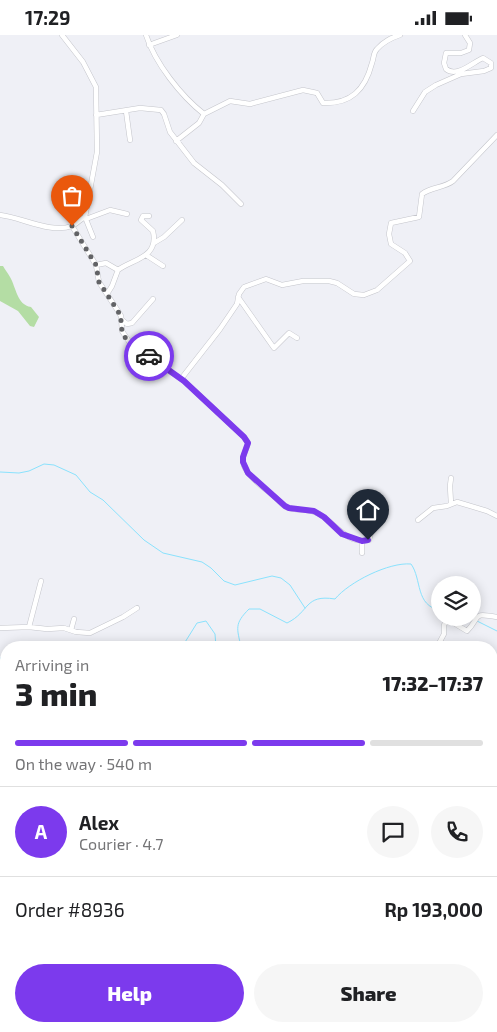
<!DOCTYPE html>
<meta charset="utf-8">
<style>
:root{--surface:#fff;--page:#f6f6f6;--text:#202124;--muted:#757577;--line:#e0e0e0;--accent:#7c3aed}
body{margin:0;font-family:"Exo 2",sans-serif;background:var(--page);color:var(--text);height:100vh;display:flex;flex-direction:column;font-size:19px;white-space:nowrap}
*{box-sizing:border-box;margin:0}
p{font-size:16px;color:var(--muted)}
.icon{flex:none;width:28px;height:28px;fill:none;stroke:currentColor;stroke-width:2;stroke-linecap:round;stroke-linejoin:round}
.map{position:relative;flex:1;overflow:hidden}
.panel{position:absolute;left:0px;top:606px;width:498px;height:391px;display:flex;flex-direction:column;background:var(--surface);border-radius:20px 20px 0 0;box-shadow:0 2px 12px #0003}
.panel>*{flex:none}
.fabs{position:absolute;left:431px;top:541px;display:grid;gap:10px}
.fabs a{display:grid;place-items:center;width:50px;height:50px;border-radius:50%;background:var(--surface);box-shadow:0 2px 12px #0003;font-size:25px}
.pin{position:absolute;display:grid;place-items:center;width:42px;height:42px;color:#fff;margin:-51px -21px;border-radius:50% 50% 50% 0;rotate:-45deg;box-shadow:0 0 5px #0007}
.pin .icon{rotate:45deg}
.courier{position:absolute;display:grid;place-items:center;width:50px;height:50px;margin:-25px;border:4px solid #7c3aed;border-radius:50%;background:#fff;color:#222;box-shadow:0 1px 6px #0007}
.head em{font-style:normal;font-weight:800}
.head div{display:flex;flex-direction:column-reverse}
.head{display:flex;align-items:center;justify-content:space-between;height:85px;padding:0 15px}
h1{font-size:32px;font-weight:800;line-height:38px}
.bar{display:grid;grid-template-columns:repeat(4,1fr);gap:8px 5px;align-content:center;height:60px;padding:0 15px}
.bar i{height:6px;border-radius:4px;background:var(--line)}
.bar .current{background:var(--accent)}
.bar p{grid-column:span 4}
.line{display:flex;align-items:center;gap:12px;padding:0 15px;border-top:1px solid var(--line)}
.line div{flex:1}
.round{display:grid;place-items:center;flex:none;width:52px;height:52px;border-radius:26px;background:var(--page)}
.button{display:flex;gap:10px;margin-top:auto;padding:10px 15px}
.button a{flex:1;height:58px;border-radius:30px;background:var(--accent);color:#fff;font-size:20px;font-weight:800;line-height:58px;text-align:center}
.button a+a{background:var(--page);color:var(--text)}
.status{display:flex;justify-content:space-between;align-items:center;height:35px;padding:0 25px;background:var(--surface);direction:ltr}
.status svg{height:14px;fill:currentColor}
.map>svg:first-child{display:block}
</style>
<div class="status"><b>17:29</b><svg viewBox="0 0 49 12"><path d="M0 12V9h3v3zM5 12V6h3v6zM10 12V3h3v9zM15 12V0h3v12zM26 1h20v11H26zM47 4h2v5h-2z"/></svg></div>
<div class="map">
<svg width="497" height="997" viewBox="0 0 497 997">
<rect width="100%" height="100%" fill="#eff0f6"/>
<path fill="#b4dda4" d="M0 231H3C5 235 8 238 10 242 16 252 17 270 31 272L39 282 34 292 30 291 18 276 0 266Z"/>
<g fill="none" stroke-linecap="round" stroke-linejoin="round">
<path stroke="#8ae2fd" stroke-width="1" d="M0 437 19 438 29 436 44 429 54 430 76 440 90 457 103 465 144 505 163 518 202 527 211 533 224 546 235 550 272 541 281 543 290 550 305 573
M477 586 497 596
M118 612H123
M182 612 197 588 206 586 215 599 216 612
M241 612C237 593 234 589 249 574H260L287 588C310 577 304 559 335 564 349 547 389 527 411 529 422 544 415 571 440 575
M0 623H6"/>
<g stroke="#c4c5cb" stroke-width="5.5">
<path id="minor" d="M146 0C155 28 181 61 204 79L230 66 250 69 303 55 317 58 323 68C351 69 365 55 372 28 374 23 373 18 377 14 384 6 391 3 400 0
M149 10 177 0
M126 76 130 105
M413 76 425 57 436 50 461 39 484 36 491 33V28L483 23C473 27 457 43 446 34L444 28 446 18H461L469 15 470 8 465 0
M96 80 140 73 161 75 164 79 170 97 194 128 222 150 241 169
M176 106 199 88 204 79
M0 180C21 182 50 199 72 191 76 189 81 184 85 182L97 117 96 52 83 27 62 0
M85 182 93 202
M86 184 110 175 127 179
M72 191 96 230 99 247 118 276 121 281 122 296 132 311 184 346 244 402 248 408C247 414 242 420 243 427 244 432 247 437 250 440 258 450 270 457 279 466 282 469 285 472 288 473 298 476 309 473 319 479 335 488 347 510 369 505L373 490
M154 208 164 202 182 185
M146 220 163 231
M96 230 106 228 118 235C133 224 159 223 153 196L141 185 143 181H149
M107 259 112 251 118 235
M238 262 274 313 289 298 297 303
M121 284 127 289 132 288 153 264
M181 344 220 294 237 269 239 259 244 252 266 244 282 250 303 246H329L337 248 354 259 364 260 377 255 410 226 405 218 391 209 389 199 391 188 419 182 422 159C431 152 444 153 453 146L497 100
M451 469 450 451 451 443
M418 485 433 473 447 471 457 467 487 476 497 481
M362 518V506
M29 592 41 546
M0 593 29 592 47 594 64 593 76 597 90 598 123 582 137 573
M71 595 74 584
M437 612 444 599V590L446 587H452L467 596C481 582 471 577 497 582
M0 657 6 659
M0 723 2 724 0 737
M491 869H497
M491 884 497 890
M220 991 223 997
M290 991V997
M165 997 166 991
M368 997H380"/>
</g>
<g stroke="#c4c5cb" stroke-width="8">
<path id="secondary" d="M0 970 6 973
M45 991 84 997"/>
</g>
<use href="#minor" stroke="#fff" stroke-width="4.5"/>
<use href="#secondary" stroke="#b2deef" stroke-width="6"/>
</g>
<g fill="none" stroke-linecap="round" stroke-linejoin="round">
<path stroke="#626366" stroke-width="5" stroke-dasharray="0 9" d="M72 191 96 230 99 247 121 281V292L124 301 132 311 149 321"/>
<path stroke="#7c3aed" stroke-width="6" d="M149 321 184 346 244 402 248 408 243 422V427L248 438 285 471 289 473 314 476 324 482 342 499 362 506 368 505"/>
</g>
</svg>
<div class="fabs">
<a><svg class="icon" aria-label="layers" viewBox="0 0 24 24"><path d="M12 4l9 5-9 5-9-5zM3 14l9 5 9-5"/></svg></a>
</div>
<div class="pin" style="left:72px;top:191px;background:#ea580c"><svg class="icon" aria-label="bag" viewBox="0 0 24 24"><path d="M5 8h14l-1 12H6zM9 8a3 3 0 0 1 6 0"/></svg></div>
<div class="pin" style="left:368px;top:505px;background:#1f2937"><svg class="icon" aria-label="home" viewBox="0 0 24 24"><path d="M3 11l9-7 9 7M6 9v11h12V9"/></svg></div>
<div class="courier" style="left:149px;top:321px"><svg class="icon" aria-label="car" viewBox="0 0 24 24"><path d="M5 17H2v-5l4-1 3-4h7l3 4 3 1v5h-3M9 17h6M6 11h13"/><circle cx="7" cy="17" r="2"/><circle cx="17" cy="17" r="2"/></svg></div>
<section class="panel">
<div class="head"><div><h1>3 min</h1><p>Arriving in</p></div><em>17:32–17:37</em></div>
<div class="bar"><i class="current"></i><i class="current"></i><i class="current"></i><i></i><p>On the way · 540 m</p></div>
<div class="line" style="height:90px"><b class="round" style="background:var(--accent);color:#fff">A</b><div><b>Alex</b><p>Courier · 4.7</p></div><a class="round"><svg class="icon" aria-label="chat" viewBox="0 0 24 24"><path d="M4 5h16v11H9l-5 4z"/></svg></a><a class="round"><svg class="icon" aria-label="phone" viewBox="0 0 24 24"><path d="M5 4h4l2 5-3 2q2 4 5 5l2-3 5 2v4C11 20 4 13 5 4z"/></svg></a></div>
<div class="line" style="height:65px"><div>Order #8936</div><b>Rp 193,000</b></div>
<div class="button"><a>Help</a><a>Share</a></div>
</section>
</div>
